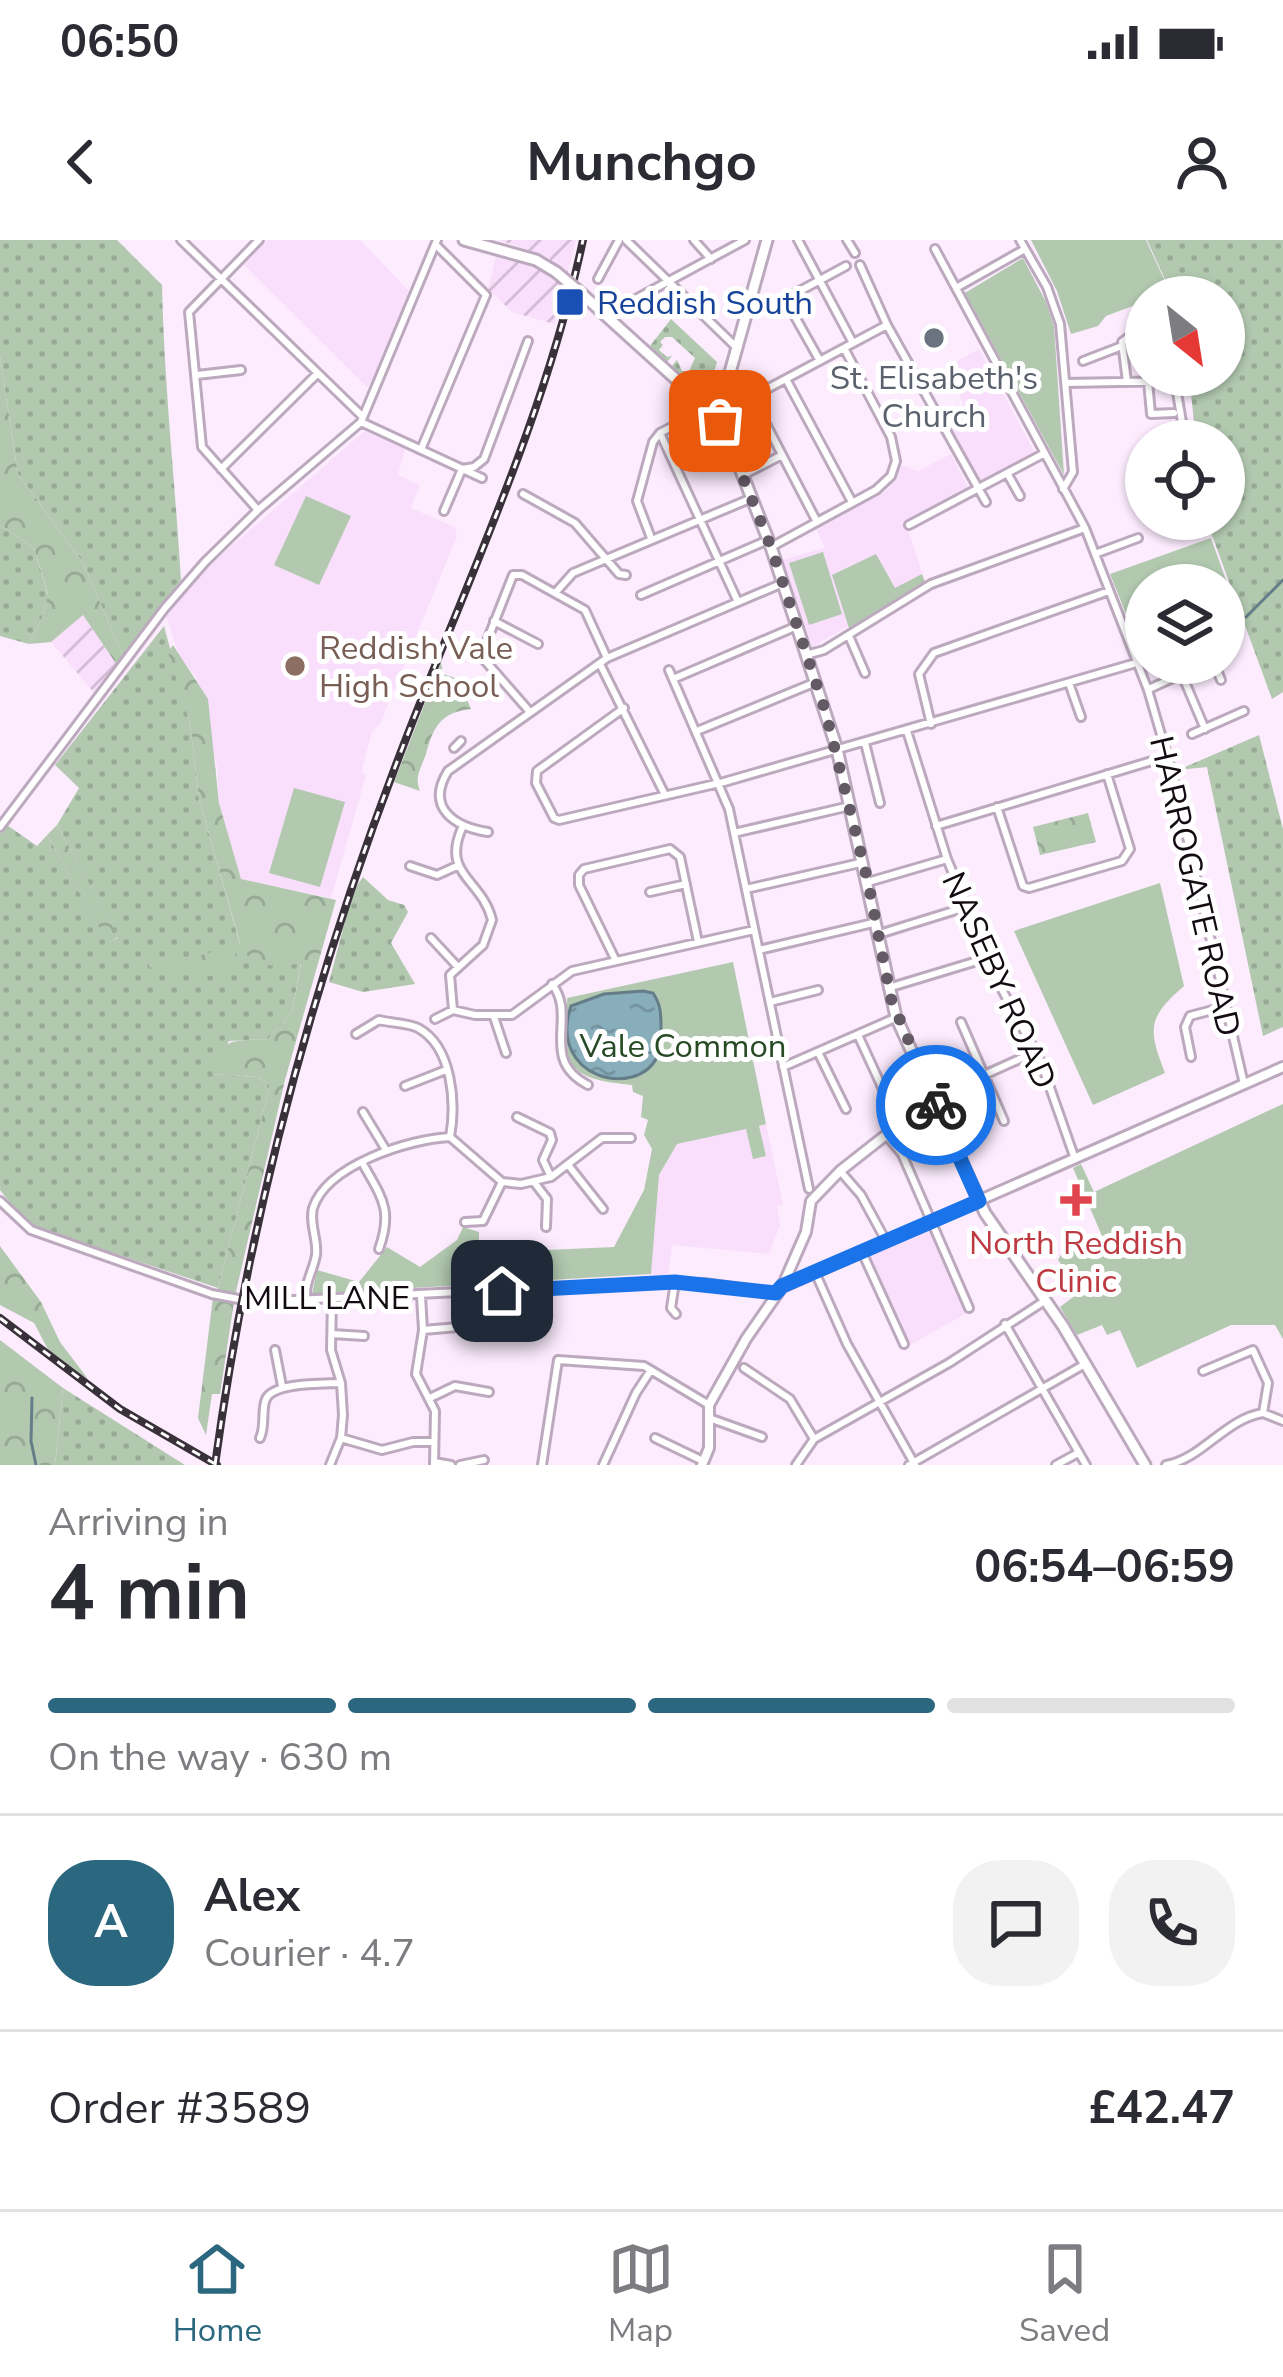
<!DOCTYPE html>
<meta charset="utf-8">
<style>
:root{--surface:#fff;--page:#f2f2f3;--text:#2b2b33;--muted:#7c7c81;--line:#e1e1e2;--accent:#2b687f}
body{margin:0;font-family:"Nunito Sans",sans-serif;background:var(--page);color:var(--text);height:100vh;display:flex;flex-direction:column;font-size:45px;white-space:nowrap}
*{box-sizing:border-box;margin:0}
p{font-size:39px;color:var(--muted)}
.icon{flex:none;width:66px;height:66px;fill:none;stroke:currentColor;stroke-width:2;stroke-linecap:round;stroke-linejoin:round}
.map{position:relative;height:1225px;overflow:hidden}
.panel{display:flex;flex-direction:column;background:var(--surface);flex:1}
.panel>*{flex:none}
.needle{width:78px;rotate:150deg}
.fabs{position:absolute;left:1125px;top:36px;display:grid;gap:24px}
.fabs a{display:grid;place-items:center;width:120px;height:120px;border-radius:50%;background:var(--surface);box-shadow:0 3px 9px #0004;font-size:60px}
.pin{position:absolute;display:grid;place-items:center;width:102px;height:102px;color:#fff;margin:-51px;border-radius:24px;box-shadow:0 6px 18px #0006}
.courier{position:absolute;display:grid;place-items:center;width:120px;height:120px;margin:-60px;border:9px solid #1a73e8;border-radius:50%;background:#fff;color:#222;box-shadow:0 3px 15px #0007}
.head em{font-style:normal;font-weight:700}
.head div{display:flex;flex-direction:column-reverse}
.head{display:flex;align-items:center;justify-content:space-between;height:204px;padding:0 48px}
h1{font-size:78px;font-weight:700;line-height:90px}
.bar{display:grid;grid-template-columns:repeat(4,1fr);gap:18px 12px;align-content:center;height:144px;padding:0 48px}
.bar i{height:15px;border-radius:9px;background:var(--line)}
.bar .active{background:var(--accent)}
.bar p{grid-column:span 4}
.line{display:flex;align-items:center;gap:30px;padding:0 48px;border-top:3px solid var(--line)}
.line div{flex:1}
.round{display:grid;place-items:center;flex:none;width:126px;height:126px;border-radius:48px;background:var(--page)}
.status{display:flex;justify-content:space-between;align-items:center;height:84px;padding:0 60px;background:var(--surface);direction:ltr}
.status svg{height:33px;fill:currentColor}
header{display:flex;justify-content:space-between;align-items:center;height:156px;padding:0 48px;background:var(--surface);font-size:54px;font-weight:700}
.tabs{display:flex;justify-content:space-around;align-items:center;height:168px;border-top:3px solid var(--line);background:var(--surface);font-size:33px;color:var(--muted)}
.tabs a{display:grid;justify-items:center;gap:6px}
.tabs .active{color:var(--accent)}
.map>svg:first-child{display:block}
</style>
<div class="status"><b>06:50</b><svg viewBox="0 0 49 12"><path d="M0 12V9h3v3zM5 12V6h3v6zM10 12V3h3v9zM15 12V0h3v12zM26 1h20v11H26zM47 4h2v5h-2z"/></svg></div>
<header><svg class="icon" aria-label="back" viewBox="0 0 24 24"><path d="M15 5l-7 7 7 7"/></svg>Munchgo<svg class="icon" aria-label="person" viewBox="0 0 24 24"><circle cx="12" cy="8" r="4"/><path d="M4 21q1-7 8-7t8 7"/></svg></header>
<div class="map">
<svg width="1283" height="1225" viewBox="0 0 1283 1225">
<defs>
<pattern id="industrial-furrows" width="10" height="10" patternUnits="userSpaceOnUse" patternTransform="scale(3)"><rect width="10" height="10" fill="#f9dffb"/><path d="M-1 1l2-2M0 10L10 0M9 11l2-2" fill="none" stroke="#d4bed6"/></pattern>
<pattern id="grass-dots" width="8" height="8" patternUnits="userSpaceOnUse" patternTransform="scale(3)"><rect width="8" height="8" fill="#b2c9b0"/><path d="M2 2h.1M6 6h.1" fill="none" stroke="#98ab96" stroke-width="1.8" stroke-linecap="round"/></pattern>
<pattern id="forest-crowns" width="20" height="18" patternUnits="userSpaceOnUse" patternTransform="scale(3)"><rect width="20" height="18" fill="#b2c9b0"/><path d="M2 6a3 3 0 1 1 6 0M12 15a3 3 0 1 1 6 0" fill="none" stroke="#98ab96"/></pattern>
<pattern id="water-ripples" width="26" height="14" patternUnits="userSpaceOnUse" patternTransform="scale(3)"><rect width="26" height="14" fill="#88aebb"/><path d="M2 4q2-2 4 0t4 0M15 11q2-2 4 0t4 0" fill="none" stroke="#7494a0"/></pattern>
</defs>
<rect width="100%" height="100%" fill="#fcecfe"/>
<path fill="#f9dffb" d="M268 0H360L409 51 373 142 367 147 244 25Z
M979 109 1035 213 979 243 943 176 964 164 945 128Z
M365 191 405 209 398 235 420 245 411 268 455 287 457 296 380 484 372 492 361 532 366 535 331 658 241 639 219 563 217 527 196 437 179 416 166 376 199 334Z
M951 214 968 247 905 281 925 342 812 407 782 320 825 308 816 289 885 252 897 239 901 225 918 231Z
M766 884 783 965 777 966 780 985 769 1014 672 1005 668 1038 651 1034 659 935 677 904Z
M928 989 965 1074 910 1105 870 1015Z"/>
<path fill="url(#industrial-furrows)" d="M499 0H576L554 84 512 72 488 49 496 16 533 26 550 35V18Z
M83 375 117 425 96 455 51 402Z"/>
<path fill="url(#grass-dots)" d="M0 0H117L162 45C164 144 175 241 181 340L123 416 83 323 18 234 0 117Z
M1147 0H1283V452L1272 459 1206 279H1224V201H1196L1189 135H1224V57H1173Z
M671 79 717 122 712 139 699 150 672 126 677 120 682 131H689L695 118 672 97H665L660 102 663 105 659 110 667 117 672 116 667 122 650 106Z
M0 285 34 308 48 355 42 378 29 404 0 396Z
M164 386 190 483 199 559 240 704 301 723 292 772 268 799 229 801 213 834 257 837 270 845 218 1048 35 987 24 981 0 950V594L7 585 37 606 47 595 108 702 118 698 57 585 79 548 55 525Z
M1259 495 1283 589V787L1263 796 1207 527 1178 530Z
M363 637 388 660 404 665 408 672 391 703 415 744 363 752 329 742 353 651Z
M63 1148 185 1225H55Z"/>
<path fill="url(#forest-crowns)" d="M0 117 18 234 83 323 123 416 117 425 83 375 51 402 29 404 42 378 48 354 34 308 0 285Z
M173 405 208 459 219 563 241 639 336 660 285 840 235 1056 217 1052 270 845 257 837 212 834C219 796 234 801 268 799L292 772 301 724 252 726 243 705 238 706 233 725 221 736 183 735 149 727V718L186 720 240 703 199 559 190 483 168 412Z
M441 422 443 434 458 439 471 469C441 472 433 487 426 514 421 529 414 536 420 551L394 542Z
M1088 573 1096 602 1040 615 1033 587Z
M57 585 118 697 108 703 47 595Z
M0 1006 41 1062 60 1102 88 1139 51 1115 34 1083 0 1065Z
M213 1057 234 1062 220 1154H212L206 1195 198 1178Z
M0 1100 63 1148 55 1225H0Z"/>
<path fill="#b2c9b0" d="M1031 0H1146L1169 50 1146 57V61L1106 76 1098 86 1071 94 1057 51Z
M1023 18 1046 62 1054 86 1064 235 965 53Z
M306 256 351 276 319 345 274 325Z
M1211 298 1230 351 1224 354V345H1146V389L1134 394 1110 334Z
M823 312 842 374 809 385 789 323Z
M876 314 895 348 922 334 925 342 849 388 832 335Z
M294 548 345 562 320 647 269 633Z
M1160 643 1184 746C1147 778 1148 789 1165 833L1093 865 1014 691Z
M733 722 766 884 759 886 766 916 753 919 746 889 677 904 659 935 651 1034 312 1054 317 1030 359 1042 387 1007 420 1027 457 1000 463 987 479 992V1013L614 1007 644 950 652 909 644 895 648 880 641 877 643 856 633 852 632 845C598 841 564 839 563 796 563 783 568 771 567 758Z
M1283 864V1099L1275 1085H1231L1137 1128 1120 1090 1107 1095 1102 1085 1077 1095 1060 1067 1081 1051 1058 1020 1061 1014 1102 996 1073 928 1081 924 1094 952Z"/>
<path fill="url(#water-ripples)" stroke="#657d88" stroke-width="3" d="M643 751 653 753C661 765 661 774 661 789 661 797 661 809 657 817 637 859 547 839 571 766L604 754Z"/>
<g fill="none" stroke-linecap="round" stroke-linejoin="round">
<path stroke="#657d88" stroke-width="3" d="M1246 377 1283 340
M32 1158 31 1201 36 1225"/>
<g stroke="#bca9be" stroke-width="12">
<path id="minor" d="M181 0 363 177
M626 0 737 108
M694 0 711 19
M798 0 853 103
M847 0 855 13
M1020 0 1047 47 1060 84 1073 232 1063 249
M935 9 1085 288 1148 450 1172 532 1244 844
M860 25 887 85 986 262
M598 39 619 0
M956 48 1025 9
M785 59 820 121
M750 61 770 67 846 26
M610 79 619 68 745 0
M1083 121 1122 106
M197 135 241 130
M786 139 852 262
M1148 141 1151 174 1174 173
M1127 142 1122 102 1130 96 1146 94
M1066 143 1175 141 1182 182
M361 182 482 238
M660 193 738 362
M422 207 486 55 436 5
M221 229 317 134
M1007 233 1020 256
M743 235 782 215
M523 254 575 283 619 334 626 335
M258 270 202 207 189 72 259 0
M444 271 462 229 474 227 484 219 528 101
M817 282 752 157 887 85
M909 285 1043 214
M651 298 637 261 653 202 660 193 706 169
M771 307 876 250 891 236 896 221 891 197 844 108
M1095 314 1138 298
M556 352 573 333 752 258
M641 355 768 300
M494 381 538 404
M849 396 865 433
M806 415 824 410 931 344 1085 288
M1177 423 1205 489
M1214 423 1221 440
M600 424 665 555
M669 430 729 569 809 949
M673 439 797 386
M1069 443 1081 477
M1149 449 1205 423
M624 468 537 531 536 543 554 578 559 580 724 542 1136 423
M530 472 481 416 513 335H522L585 370 607 418
M931 484 919 434 934 413 1109 351
M697 491 816 442
M907 491 947 619 999 744 1041 822 1075 919
M1192 494 1244 471
M865 503 880 563
M454 508 461 501
M997 567 1023 646 1029 648 1122 621 1130 609 1107 534
M936 586 1165 517
M0 587 165 368 205 322 258 270 361 182 437 0
M488 592C455 587 425 568 448 531L607 418 783 343
M734 593 850 566
M410 626 437 635 457 626
M868 642 947 619
M746 649 860 623
M650 652 686 644
M879 694 966 667
M431 698 457 726
M759 710 873 683
M615 719 579 645V635L584 629 670 609 680 617 698 702
M552 744C578 777 538 819 588 845
M888 748 987 718
M770 762 818 750
M453 770 450 735 483 705 492 680C482 639 441 635 462 588
M494 777 506 813
M435 779 453 770 475 775H512L572 731 754 690
M961 782 1004 881
M356 794 379 780C390 783 408 783 418 788 453 807 456 864 450 897
M858 795 899 884
M819 814 846 869
M1191 817 1185 787 1190 776 1224 767
M783 827 895 778
M405 846 446 830
M933 858 1024 817
M363 872 386 910
M517 877 550 893 552 900 543 920 551 937
M886 895 902 914 969 1068
M363 924C382 958 393 970 379 1009
M569 926 603 969
M840 931 861 955 886 1001
M534 942 547 959 546 987
M0 961 31 990 212 1054 254 1062 660 1042 705 1043 776 1053
M465 982 483 981 502 942
M862 1012 904 1104
M815 1032 847 1104 915 1225
M675 1042 671 1068 676 1074
M421 1056 423 1090 416 1134 435 1171 434 1225
M306 1061C304 1043 313 1032 316 1015 318 1000 309 983 313 968 327 925 409 899 450 897L502 942 521 944 551 937 602 898H631
M1005 1084 1086 1225
M423 1090 493 1084
M332 1094 364 1096
M275 1110 282 1146
M744 1128 790 1159 814 1199
M1203 1131 1253 1110 1268 1143 1263 1173
M430 1158 455 1146 489 1152
M1263 1173 1283 1181
M709 1178 762 1197
M260 1198C266 1185 261 1170 266 1159 274 1142 323 1144 341 1143
M341 1198 382 1210 413 1202H433
M655 1198 703 1221
M434 1222 451 1225
M330 1225 341 1198 343 1175 341 1143 331 1110 332 1059
M460 1225 484 1220
M542 1225 558 1120 644 1126 709 1165
M603 1225 636 1153 651 1130
M796 1225 814 1199 949 1123 1046 1060
M909 1225 1085 1124
M1056 1225 1078 1213
M1166 1225C1202 1219 1225 1179 1263 1173"/>
</g>
<g stroke="#bca9be" stroke-width="14">
<path id="tertiary" d="M782 1047 1283 827
M702 1225 709 1208V1165L746 1099 782 1047 806 992 811 961 840 931 933 858"/>
</g>
<g stroke="#bca9be" stroke-width="15">
<path id="secondary" d="M464 0 536 20 556 32
M582 54 711 171 732 208 771 307 837 509 896 777 985 973 1063 1086 1145 1225
M711 171 722 161 767 0"/>
</g>
<use href="#minor" stroke="#fff" stroke-width="6"/>
<use href="#tertiary" stroke="#fff" stroke-width="8"/>
<use href="#secondary" stroke="#fff" stroke-width="9"/>
<g stroke="#39313a" stroke-width="8">
<path id="rail" d="M0 1078 120 1169 217 1225
M215 1225C249 975 315 732 407 496 471 332 546 174 583 0"/>
</g>
<use href="#rail" stroke="#fff" stroke-width="3" stroke-dasharray="9" stroke-linecap="butt"/>
<g stroke="#bca9be" stroke-width="15" stroke-linecap="butt">
<path id="secondary-bridge" d="M556 32 582 54"/>
</g>
<use href="#secondary-bridge" stroke="#fff" stroke-width="9"/>
</g>
<g fill="none" stroke-linecap="round" stroke-linejoin="round">
<path stroke="#645a65" stroke-width="12" stroke-dasharray="0 21.6" d="M720 181 771 307 825 470 868 642 891 759 936 865"/>
<path stroke="#1a73e8" stroke-width="15" d="M502 1051 675 1042 776 1053 782 1046 979 961 936 865"/>
</g>
<rect fill="#1a4fb4" stroke="#fff" stroke-width="4.5" x="555" y="47" width="30" height="30" rx="6"/>
<circle fill="#6b7280" stroke="#fff" stroke-width="4.5" cx="934" cy="98" r="12"/>
<circle fill="#8d6e63" stroke="#fff" stroke-width="4.5" cx="295" cy="426" r="12"/>
<path fill="#e0444e" stroke="#fff" stroke-width="4.5" d="M1070 942h12v12h12v12h-12v12h-12v-12h-12v-12h12z"/>
<g text-anchor="middle" stroke-width="10" stroke-linejoin="round" paint-order="stroke">
<g font-size="33" fill="#164399" stroke="#fff" text-anchor="start">
<text x="597" y="74">Reddish South</text>
</g>
<g font-size="33" fill="#5b616d" stroke="#fff">
<text x="934" y="149">St. Elisabeth's<tspan x="934" dy="38">Church</tspan></text>
</g>
<g font-size="33" fill="#785e54" stroke="#fff" text-anchor="start">
<text x="319" y="419">Reddish Vale<tspan x="319" dy="38">High School</tspan></text>
</g>
<g font-size="33" fill="#120b12" stroke="#fff">
<text transform="translate(1196 646) rotate(77)" y="12">HARROGATE ROAD</text>
<text transform="translate(1000 740) rotate(66)" y="12">NASEBY ROAD</text>
<text x="327" y="1069">MILL LANE</text>
</g>
<g font-size="33" fill="#284b25" stroke="#fff">
<text x="683" y="817">Vale Common</text>
</g>
<g font-size="33" fill="#be3a42" stroke="#fff">
<text x="1076" y="1014">North Reddish<tspan x="1076" dy="38">Clinic</tspan></text>
</g>
</g>
</svg>
<div class="fabs">
<a><svg class="needle" viewBox="-14 -14 28 28"><path d="M0-13l5 13h-10z" fill="#e53935"/><path d="M0 13l5-13h-10z" fill="#7c7c81"/></svg></a>
<a><svg class="icon" aria-label="locate" viewBox="0 0 24 24"><circle cx="12" cy="12" r="6"/><path d="M12 2v4M12 18v4M2 12h4M18 12h4"/></svg></a>
<a><svg class="icon" aria-label="layers" viewBox="0 0 24 24"><path d="M12 4l9 5-9 5-9-5zM3 14l9 5 9-5"/></svg></a>
</div>
<div class="pin" style="left:720px;top:181px;background:#ea580c"><svg class="icon" aria-label="bag" viewBox="0 0 24 24"><path d="M5 8h14l-1 12H6zM9 8a3 3 0 0 1 6 0"/></svg></div>
<div class="pin" style="left:502px;top:1051px;background:#1f2937"><svg class="icon" aria-label="home" viewBox="0 0 24 24"><path d="M3 11l9-7 9 7M6 9v11h12V9"/></svg></div>
<div class="courier" style="left:936px;top:865px"><svg class="icon" aria-label="bike" viewBox="0 0 24 24"><circle cx="6" cy="16" r="4"/><circle cx="18" cy="16" r="4"/><path d="M6 16l4-8h5l3 8M10 8l3 8H6M13 5h3"/></svg></div>
</div>
<section class="panel">
<div class="head"><div><h1>4 min</h1><p>Arriving in</p></div><em>06:54–06:59</em></div>
<div class="bar"><i class="active"></i><i class="active"></i><i class="active"></i><i></i><p>On the way · 630 m</p></div>
<div class="line" style="height:216px"><b class="round" style="background:var(--accent);color:#fff">A</b><div><b>Alex</b><p>Courier · 4.7</p></div><a class="round"><svg class="icon" aria-label="chat" viewBox="0 0 24 24"><path d="M4 5h16v11H9l-5 4z"/></svg></a><a class="round"><svg class="icon" aria-label="phone" viewBox="0 0 24 24"><path d="M5 4h4l2 5-3 2q2 4 5 5l2-3 5 2v4C11 20 4 13 5 4z"/></svg></a></div>
<div class="line" style="height:156px"><div>Order #3589</div><b>£42.47</b></div>
</section>
<nav class="tabs">
<a class="active"><svg class="icon" aria-label="home" viewBox="0 0 24 24"><path d="M3 11l9-7 9 7M6 9v11h12V9"/></svg>Home</a>
<a><svg class="icon" aria-label="map" viewBox="0 0 24 24"><path d="M3 6l6-2 6 2 6-2v14l-6 2-6-2-6 2zM9 4v14M15 6v14"/></svg>Map</a>
<a><svg class="icon" aria-label="saved" viewBox="0 0 24 24"><path d="M7 4h10v16l-5-4-5 4z"/></svg>Saved</a>
</nav>
